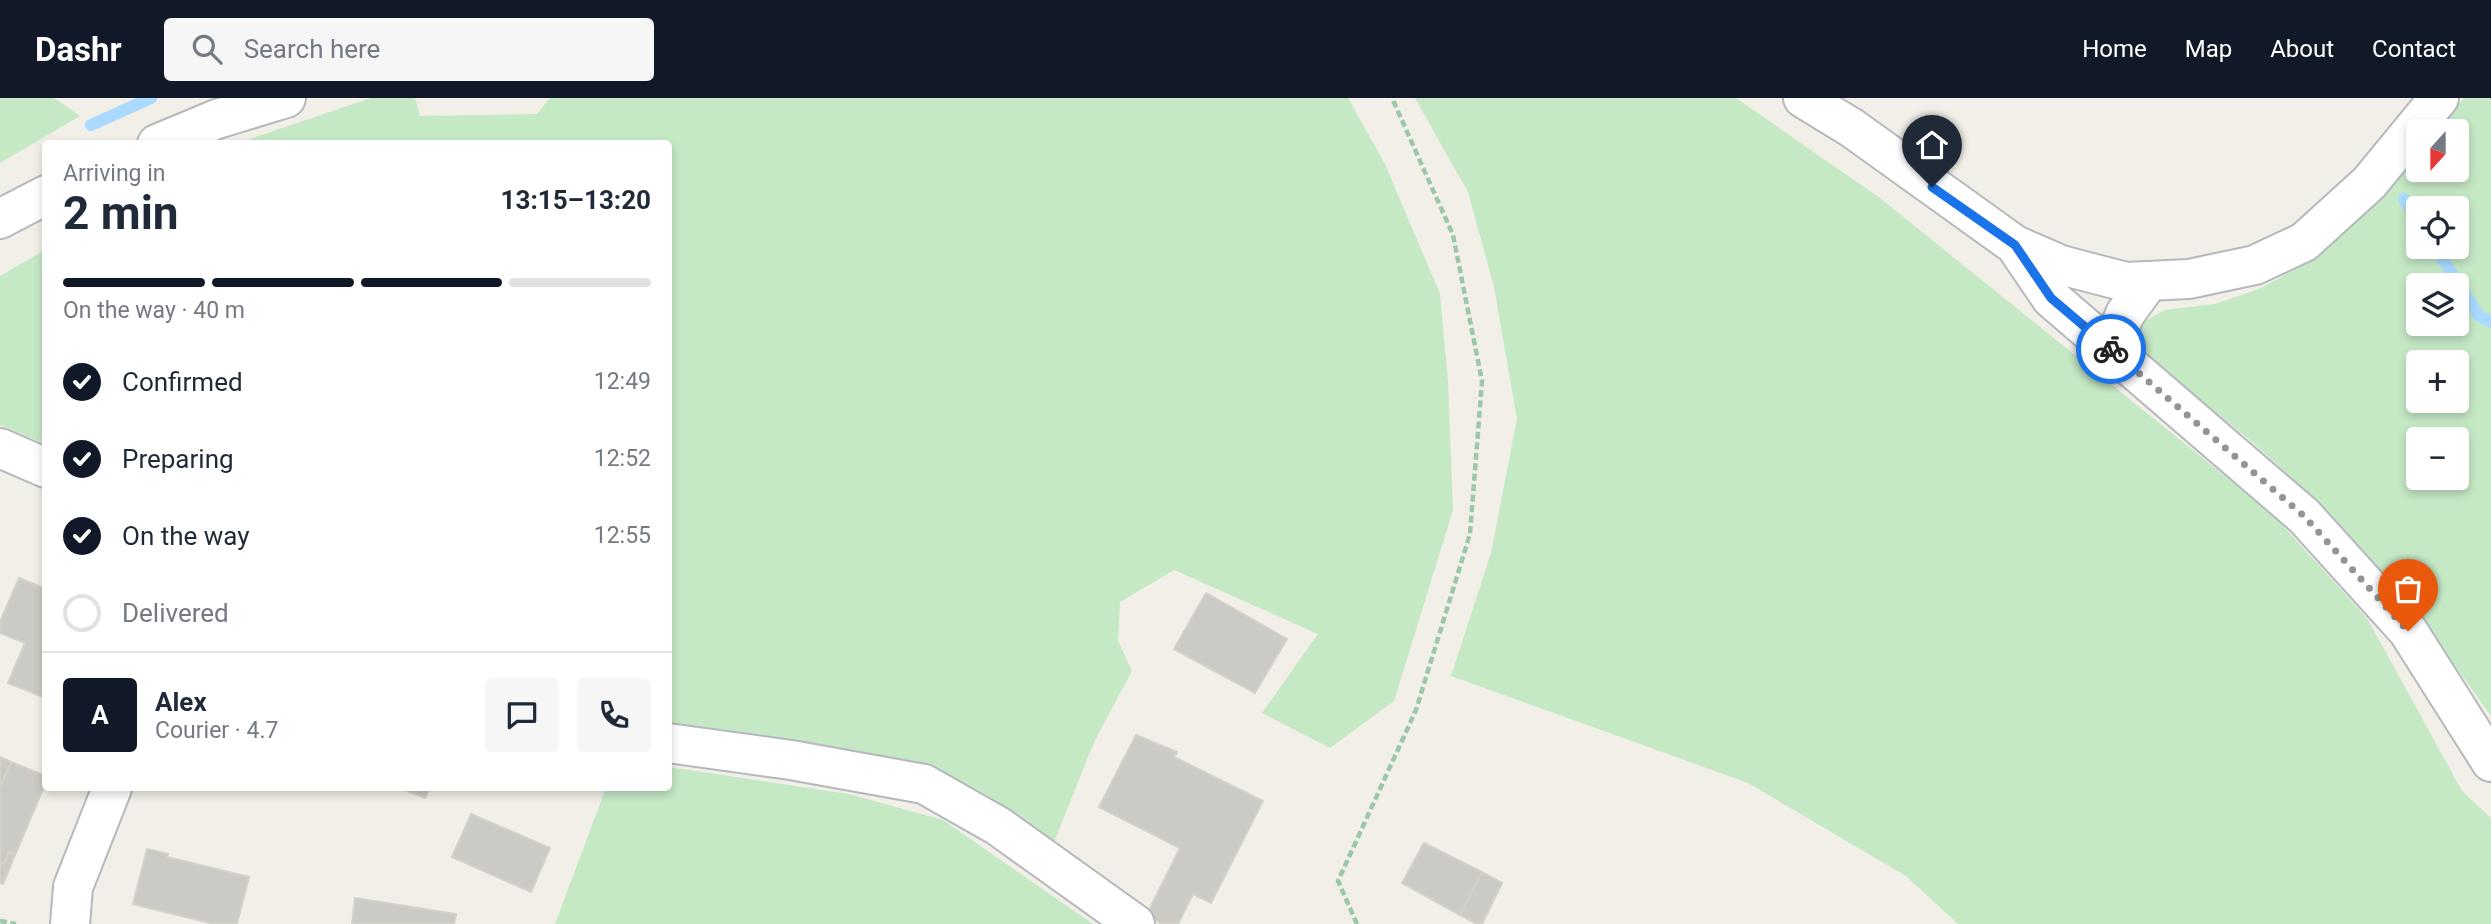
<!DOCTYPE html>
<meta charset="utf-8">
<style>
:root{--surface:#fff;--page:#f6f6f7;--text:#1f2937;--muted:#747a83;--line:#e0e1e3;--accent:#111827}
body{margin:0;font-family:Roboto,sans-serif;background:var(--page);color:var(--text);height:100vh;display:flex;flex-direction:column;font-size:26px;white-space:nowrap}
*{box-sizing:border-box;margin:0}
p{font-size:23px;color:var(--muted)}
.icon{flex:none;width:38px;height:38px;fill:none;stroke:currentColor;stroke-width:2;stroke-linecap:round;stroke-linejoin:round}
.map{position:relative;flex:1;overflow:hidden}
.sheet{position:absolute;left:42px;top:42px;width:630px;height:651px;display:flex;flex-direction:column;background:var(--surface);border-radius:7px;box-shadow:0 4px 10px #0003}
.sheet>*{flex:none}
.needle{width:46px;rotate:201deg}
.tools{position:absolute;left:2406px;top:21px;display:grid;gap:14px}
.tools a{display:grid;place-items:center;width:63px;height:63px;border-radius:7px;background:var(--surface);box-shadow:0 4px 10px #0003;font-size:35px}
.pin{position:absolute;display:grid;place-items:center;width:60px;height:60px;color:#fff;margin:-72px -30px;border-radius:50% 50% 50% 0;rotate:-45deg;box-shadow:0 0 7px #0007}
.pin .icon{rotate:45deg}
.courier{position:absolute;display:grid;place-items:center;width:70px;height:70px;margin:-35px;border:5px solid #1a73e8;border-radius:50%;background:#fff;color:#222;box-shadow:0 2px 9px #0007}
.summary em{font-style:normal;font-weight:700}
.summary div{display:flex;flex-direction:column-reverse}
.summary{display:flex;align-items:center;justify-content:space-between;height:119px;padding:0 21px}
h1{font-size:46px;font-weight:700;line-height:52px}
.bar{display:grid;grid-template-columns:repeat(4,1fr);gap:10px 7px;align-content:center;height:84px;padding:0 21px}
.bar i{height:9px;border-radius:5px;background:var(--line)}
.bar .on{background:var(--accent)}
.bar p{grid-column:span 4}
.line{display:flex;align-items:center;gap:18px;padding:0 21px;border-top:2px solid var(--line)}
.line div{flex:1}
.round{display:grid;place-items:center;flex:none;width:74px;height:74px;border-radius:7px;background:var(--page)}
ol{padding:0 21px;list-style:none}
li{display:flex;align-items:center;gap:21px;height:77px}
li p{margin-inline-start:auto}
li .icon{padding:7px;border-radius:50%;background:var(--accent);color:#fff;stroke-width:4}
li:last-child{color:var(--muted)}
li i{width:38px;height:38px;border:4px solid var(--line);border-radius:50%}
header{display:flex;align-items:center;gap:42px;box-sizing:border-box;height:98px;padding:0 35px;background:var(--accent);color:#fff}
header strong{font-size:33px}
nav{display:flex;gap:38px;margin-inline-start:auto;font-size:24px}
.search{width:490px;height:63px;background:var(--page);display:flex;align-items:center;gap:18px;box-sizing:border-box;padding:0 24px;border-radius:7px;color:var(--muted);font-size:26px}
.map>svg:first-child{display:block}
</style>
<header>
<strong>Dashr</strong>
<div class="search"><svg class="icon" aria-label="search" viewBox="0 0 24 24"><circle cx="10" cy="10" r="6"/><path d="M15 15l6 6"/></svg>Search here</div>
<nav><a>Home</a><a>Map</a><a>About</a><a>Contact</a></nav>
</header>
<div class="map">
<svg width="2491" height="826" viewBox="0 0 2491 826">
<rect width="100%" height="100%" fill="#f1efe8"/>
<path fill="#c5e8c5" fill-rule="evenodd" d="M0 0H54L80 18 0 65Z
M371 0H415L420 18 537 16 550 0H1348L1385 66 1440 196 1448 283 1453 412 1394 603 1330 650 1262 615 1318 536 1174 472 1120 504 1118 543 1132 573 1095 642 1054 744 985 696 916 668 669 627 668 46H235Z
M1415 0H1736L1880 100 2272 416 2367 520 2462 693 2491 720V826H1958L1906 778 1748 685 1451 578 1491 455 1517 321 1494 189 1468 94Z
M2464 0H2491V618C2428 528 2359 441 2278 367 2232 324 2179 287 2129 247L2139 226 2165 212 2215 206 2259 191 2316 160 2418 56V72H2457V33H2437ZM2418 110H2457V149H2418ZM2418 187H2457V226H2418ZM2418 264H2457V303H2418ZM2418 341H2457V380H2418Z
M45 152V346L0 327V178Z
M669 669 849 696 943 722 1093 826H555L606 690H668Z"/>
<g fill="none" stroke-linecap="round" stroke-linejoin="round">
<path stroke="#aadaff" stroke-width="12" d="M91 27 151 0
M2404 101 2418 123
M2435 149 2479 218 2491 224"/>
</g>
<path fill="#cccac5" stroke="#d6d1c6" stroke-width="2" d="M19 480 46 491V592L43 599 8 585 25 545 0 535V524Z
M1206 495 1287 541 1255 595 1174 551Z
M1136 637 1177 654 1174 659 1263 703 1211 805 1193 796 1178 826H1161L1147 816 1180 750 1099 709Z
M0 659 11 664 0 690Z
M11 664 46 678V684L15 757 9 754 5 764 0 766V690Z
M401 690H430L425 700Z
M471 716 550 750 531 794 452 759Z
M1424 745 1482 774 1460 817 1402 785Z
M147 751 168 756 167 759 249 779 237 826H214L133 806Z
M9 754 15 757 3 786 0 785V766L5 764Z
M1482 774 1502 785 1482 826H1477L1460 817Z
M355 800 456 816 454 826H352Z"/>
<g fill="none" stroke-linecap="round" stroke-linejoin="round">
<g stroke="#b5b8bc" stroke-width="42">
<path id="minor" d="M1803 0 1852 30 2015 147 2061 167 2126 184 2189 181 2255 167 2304 144 2369 85 2439 0
M157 46 217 21 286 0
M0 121 46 97
M2015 147 2051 200 2304 418 2408 533 2491 664
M2111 251 2125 216 2149 183
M0 350 46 370
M668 645 791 662 924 686 998 728 1135 826
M70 826 73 789 112 690"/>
</g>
<path stroke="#9cc7a9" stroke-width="4.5" stroke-dasharray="7 3.5" stroke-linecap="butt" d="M0 823 16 826
M1357 826 1338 783 1416 612 1470 436 1482 283 1453 137 1392 0"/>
<use href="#minor" stroke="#fff" stroke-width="38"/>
</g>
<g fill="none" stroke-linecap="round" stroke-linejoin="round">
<path stroke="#929495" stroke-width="7" stroke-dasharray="0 12.6" d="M2111 251 2304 418 2408 533"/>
<path stroke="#1a73e8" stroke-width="9" d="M1932 89 2015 147 2051 200 2111 251"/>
</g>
</svg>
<div class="tools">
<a><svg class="needle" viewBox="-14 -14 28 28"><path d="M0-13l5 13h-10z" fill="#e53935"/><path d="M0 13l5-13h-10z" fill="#747a83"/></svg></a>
<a><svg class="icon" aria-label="locate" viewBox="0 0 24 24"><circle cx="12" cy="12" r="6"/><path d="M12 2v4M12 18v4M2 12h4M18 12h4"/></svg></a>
<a><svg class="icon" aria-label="layers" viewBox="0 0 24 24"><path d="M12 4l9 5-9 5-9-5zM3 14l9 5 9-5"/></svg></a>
<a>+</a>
<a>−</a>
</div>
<div class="pin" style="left:2408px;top:533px;background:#ea580c"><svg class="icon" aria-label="bag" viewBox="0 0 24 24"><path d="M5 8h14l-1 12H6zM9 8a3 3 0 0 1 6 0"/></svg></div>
<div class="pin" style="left:1932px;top:89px;background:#1f2937"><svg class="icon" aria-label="home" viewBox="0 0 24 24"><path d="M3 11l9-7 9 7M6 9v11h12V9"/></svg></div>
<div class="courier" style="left:2111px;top:251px"><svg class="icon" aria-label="bike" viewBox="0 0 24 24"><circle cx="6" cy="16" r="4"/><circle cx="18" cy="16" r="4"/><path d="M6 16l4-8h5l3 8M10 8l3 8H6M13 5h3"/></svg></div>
<section class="sheet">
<div class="summary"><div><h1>2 min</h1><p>Arriving in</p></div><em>13:15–13:20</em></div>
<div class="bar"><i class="on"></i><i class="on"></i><i class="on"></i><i></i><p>On the way · 40 m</p></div>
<ol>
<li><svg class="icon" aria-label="check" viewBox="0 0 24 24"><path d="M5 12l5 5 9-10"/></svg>Confirmed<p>12:49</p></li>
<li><svg class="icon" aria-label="check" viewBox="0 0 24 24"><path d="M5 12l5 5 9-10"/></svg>Preparing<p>12:52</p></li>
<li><svg class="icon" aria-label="check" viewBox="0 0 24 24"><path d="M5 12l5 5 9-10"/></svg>On the way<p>12:55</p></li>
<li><i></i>Delivered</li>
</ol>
<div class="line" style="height:126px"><b class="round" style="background:var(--accent);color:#fff">A</b><div><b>Alex</b><p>Courier · 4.7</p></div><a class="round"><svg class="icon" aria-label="chat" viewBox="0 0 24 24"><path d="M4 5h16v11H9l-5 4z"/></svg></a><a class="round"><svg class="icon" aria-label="phone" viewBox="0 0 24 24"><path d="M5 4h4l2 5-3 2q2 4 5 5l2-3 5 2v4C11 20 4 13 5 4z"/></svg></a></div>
</section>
</div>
